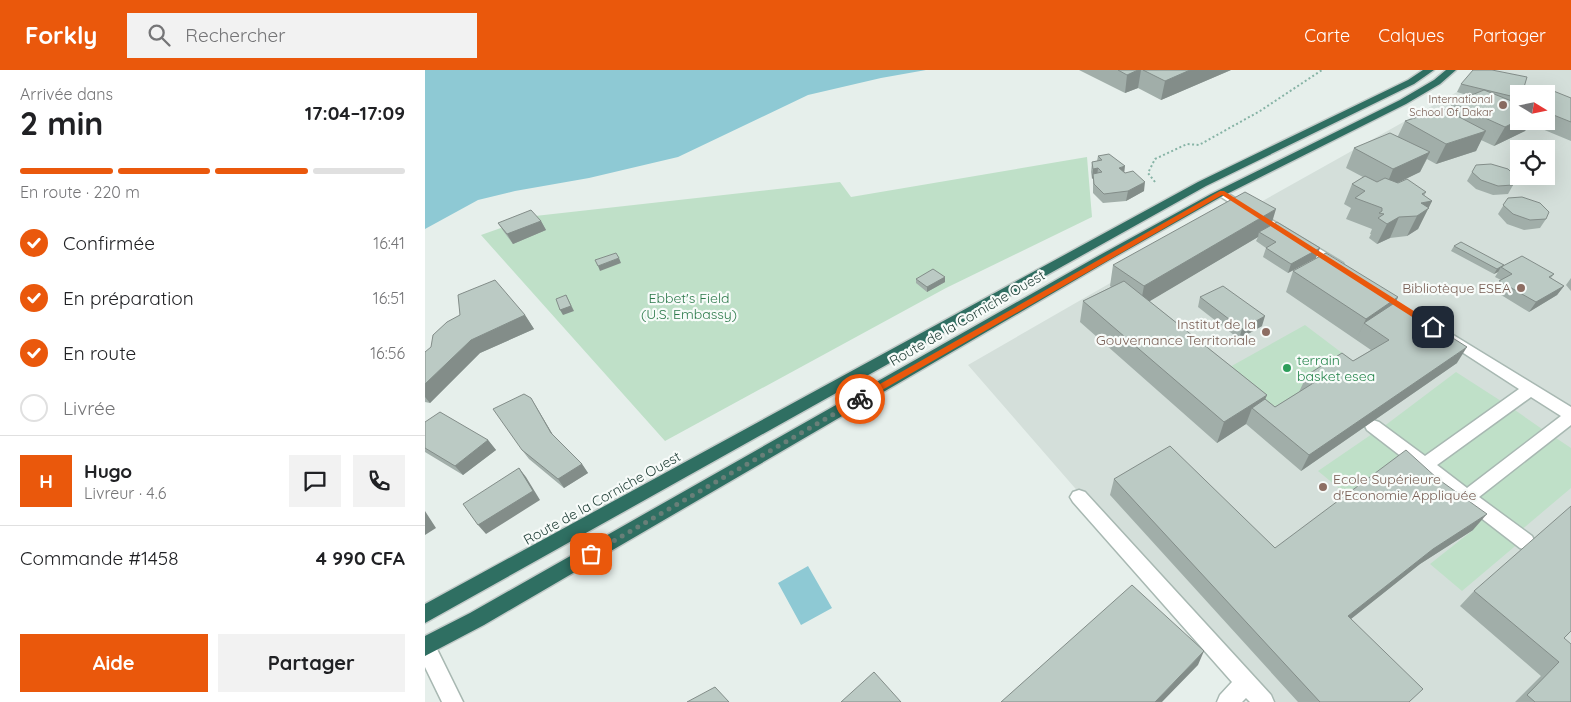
<!DOCTYPE html>
<html lang="fr">
<meta charset="utf-8">
<style>
:root{--surface:#fff;--page:#f2f2f2;--text:#202124;--muted:#757577;--line:#e0e0e0;--accent:#ea580c}
body{margin:0;font-family:Quicksand,sans-serif;background:var(--page);color:var(--text);height:100vh;display:flex;flex-direction:column;font-size:19px;white-space:nowrap}
*{box-sizing:border-box;margin:0}
p{font-size:16px;color:var(--muted)}
.icon{flex:none;width:28px;height:28px;fill:none;stroke:currentColor;stroke-width:2;stroke-linecap:round;stroke-linejoin:round}
.map{position:relative;flex:1;overflow:hidden}
.panel{display:flex;flex-direction:column;background:var(--surface);width:425px}
.panel>*{flex:none}
.needle{width:32px;rotate:100deg}
.fabs{position:absolute;left:1085px;top:15px;display:grid;gap:10px}
.fabs a{display:grid;place-items:center;width:45px;height:45px;border-radius:0px;background:var(--surface);box-shadow:0 5px 20px #0002;font-size:25px}
.pin{position:absolute;display:grid;place-items:center;width:42px;height:42px;color:#fff;margin:-21px;border-radius:10px;box-shadow:0 2px 8px #0006}
.courier{position:absolute;display:grid;place-items:center;width:50px;height:50px;margin:-25px;border:4px solid #ea580c;border-radius:50%;background:#fff;color:#222;box-shadow:0 1px 6px #0007}
.headline em{font-style:normal;font-weight:700}
.headline div{display:flex;flex-direction:column-reverse}
.headline{display:flex;align-items:center;justify-content:space-between;height:85px;padding:0 20px}
h1{font-size:32px;font-weight:700;line-height:38px}
.bar{display:grid;grid-template-columns:repeat(4,1fr);gap:8px 5px;align-content:center;height:60px;padding:0 20px}
.bar i{height:6px;border-radius:4px;background:var(--line)}
.bar .on{background:var(--accent)}
.bar p{grid-column:span 4}
.line{display:flex;align-items:center;gap:12px;padding:0 20px;border-top:1px solid var(--line)}
.line div{flex:1}
.round{display:grid;place-items:center;flex:none;width:52px;height:52px;border-radius:0px;background:var(--page)}
ol{padding:0 20px;list-style:none}
li{display:flex;align-items:center;gap:15px;height:55px}
li p{margin-inline-start:auto}
li .icon{padding:5px;border-radius:50%;background:var(--accent);color:#fff;stroke-width:4}
li:last-child{color:var(--muted)}
li i{width:28px;height:28px;border:2px solid var(--line);border-radius:50%}
.button{display:flex;gap:10px;margin-top:auto;padding:10px 20px}
.button a{flex:1;height:58px;border-radius:0px;background:var(--accent);color:#fff;font-size:20px;font-weight:700;line-height:58px;text-align:center}
.button a+a{background:var(--page);color:var(--text)}
header{display:flex;align-items:center;gap:30px;box-sizing:border-box;height:70px;padding:0 25px;background:var(--accent);color:#fff}
header strong{font-size:24px}
nav{display:flex;gap:28px;margin-inline-start:auto;font-size:18px}
.search{width:350px;height:45px;background:var(--page);display:flex;align-items:center;gap:12px;box-sizing:border-box;padding:0 18px;border-radius:0px;color:var(--muted);font-size:19px}
main{display:flex;flex:1;min-height:0}
.map>svg:first-child{display:block}
</style>
<header>
<strong>Forkly</strong>
<div class="search"><svg class="icon" aria-label="search" viewBox="0 0 24 24"><circle cx="10" cy="10" r="6"/><path d="M15 15l6 6"/></svg>Rechercher</div>
<nav><a>Carte</a><a>Calques</a><a>Partager</a></nav>
</header>
<main>
<section class="panel">
<div class="headline"><div><h1>2 min</h1><p>Arrivée dans</p></div><em>17:04–17:09</em></div>
<div class="bar"><i class="on"></i><i class="on"></i><i class="on"></i><i></i><p>En route · 220 m</p></div>
<ol>
<li><svg class="icon" aria-label="check" viewBox="0 0 24 24"><path d="M5 12l5 5 9-10"/></svg>Confirmée<p>16:41</p></li>
<li><svg class="icon" aria-label="check" viewBox="0 0 24 24"><path d="M5 12l5 5 9-10"/></svg>En préparation<p>16:51</p></li>
<li><svg class="icon" aria-label="check" viewBox="0 0 24 24"><path d="M5 12l5 5 9-10"/></svg>En route<p>16:56</p></li>
<li><i></i>Livrée</li>
</ol>
<div class="line" style="height:90px"><b class="round" style="background:var(--accent);color:#fff">H</b><div><b>Hugo</b><p>Livreur · 4.6</p></div><a class="round"><svg class="icon" aria-label="chat" viewBox="0 0 24 24"><path d="M4 5h16v11H9l-5 4z"/></svg></a><a class="round"><svg class="icon" aria-label="phone" viewBox="0 0 24 24"><path d="M5 4h4l2 5-3 2q2 4 5 5l2-3 5 2v4C11 20 4 13 5 4z"/></svg></a></div>
<div class="line" style="height:65px"><div>Commande #1458</div><b>4 990 CFA</b></div>
<div class="button"><a>Aide</a><a>Partager</a></div>
</section>
<div class="map">
<svg width="1146" height="632" viewBox="0 0 1146 632">
<rect width="100%" height="100%" fill="#e6efeb"/>
<path fill="#d4dfda" fill-rule="evenodd" d="M1049 0H1146V632H845L756 540 543 295 821 135 825 138 1032 22ZM1094 24H1121V51H1094ZM1094 79H1121V106H1094Z"/>
<path fill="#bfe0c8" d="M662 87 667 147 521 218 240 371 56 165 110 146 415 112 426 127Z
M880 255 929 292 846 344 794 303Z
M1031 302 1076 331 1003 389 958 357Z
M1087 338 1117 359 1039 420 1008 397Z
M950 362 1011 409 927 429 893 401Z
M1128 366 1146 378V418L1095 461 1050 427Z
M1023 417 1095 472 1037 521 1005 494 1048 460Z"/>
<path fill="#8ec9d4" d="M0 0H501L456 8 383 25 253 87 164 108 90 121 53 130 0 159Z
M383 496 407 538 376 555 353 513Z"/>
<g fill="none" stroke-linecap="round" stroke-linejoin="round">
<g stroke="#a8b8b2" stroke-width="3">
<path id="minor" d="M797 120 918 193 919 196 913 200 908 199 793 125 791 123Z
M1025 263 1146 337V355L1054 427 1107 466 1110 472 1107 478 1101 480 1095 478 942 360 940 356 942 352 948 350 954 352 1000 386 1094 319 1020 271 1018 268 1020 265ZM1106 327 1136 346 1042 418 1012 395Z
M654 420 660 422 846 625 849 632H825L821 628 817 632H792L795 625 807 612 648 432 645 427 648 422Z
M0 566 7 569 38 632H17L0 597Z"/>
</g>
<g stroke="#c2cac8" stroke-width="3">
<path id="highway" d="M998 0H1009L989 14 781 116 0 553V534L773 112 983 10Z
M1021 0H1031L1015 14 981 34 794 128 683 191 59 555 0 586V566L45 543 675 185 786 124 975 30 1009 10Z"/>
</g>
<path stroke="#86b3a5" stroke-width="2" stroke-dasharray="2 2.5" stroke-linecap="butt" d="M730 112 723 103 730 89 762 74 774 75 835 41 897 0"/>
<use href="#minor" fill="#fff" fill-rule="evenodd"/>
<use href="#highway" fill="#2f6f62" fill-rule="evenodd"/>
</g>
<path fill="#a1aea9" d="M654 0H806L736 30 713 18 700 23Z
M1036 14 1094 24V51H1121V24L1146 28V71L1105 54 1100 61 1069 76 1056 70 1051 81 1011 94 1002 89 995 102 972 113 1001 122 999 126 1007 131 993 159 982 166 965 168 952 174 944 168 946 164H945L947 159 921 149 926 138 919 134 927 114 938 107 921 98 929 78 973 66 980 51 1024 42 1027 33 1045 26 1032 22Z
M673 86 699 103 719 121 701 131 678 133 668 123V108L667 109 666 102 667 92 672 91Z
M1047 102 1092 108 1083 124 1068 125 1051 119 1042 111Z
M1083 128 1121 149 1115 158 1099 160 1082 154 1073 144Z
M116 151 121 160 88 174 79 162 73 153Z
M846 156 891 188 863 203 838 187 841 178 831 171 833 167 724 231 842 325 840 329 850 337 874 322 882 305 928 291 946 280 861 222 868 201 973 227 971 232 1032 293 876 401 821 354 792 373 655 252 658 231 686 217 685 216 688 195Z
M1029 176 1079 195 1129 204 1126 208 1139 216 1132 225 1104 242 1068 220 1076 210 1070 207 1073 202 1069 204 1026 181Z
M520 207V212L502 222 491 213V209Z
M1146 208V221L1141 215Z
M775 227 837 256 814 269 773 237Z
M100 245 109 259 55 283 5 333 0 332V282Z
M106 328 112 338 128 365 157 394 163 403 139 418 104 389 97 380Z
M0 352 63 370 71 380 38 405 0 382Z
M689 409 850 478 1048 460 995 494 926 549 984 632H873L685 425Z
M1049 521 1139 568 1146 632H1090L1116 606 1035 536Z"/>
<path fill="#838d89" d="M713 0H716L713 18 700 23 702 5Z
M765 0H806L736 30 740 11Z
M1094 50V51H1106L1100 61 1069 76 1080 57Z
M1061 61 1051 81 1011 94 1021 74Z
M1005 82 995 102 960 119 968 99Z
M700 96 699 105 694 98Z
M673 98 672 107 668 104V108L667 109 668 99Z
M720 112 719 121 701 131 703 121Z
M1007 131 993 159 982 166 992 146 996 133Z
M851 139 845 159 834 162 833 167 715 237 719 216Z
M974 147 965 168 952 174 962 154Z
M116 151 121 160 88 174 82 164Z
M895 178 891 188 863 203 866 194Z
M194 188 196 193 175 201 173 196Z
M1076 197 1073 202 1069 204 1072 199Z
M520 207V212L502 222V217Z
M1139 216 1132 225 1104 242 1111 232Z
M141 225 149 241 138 245 135 240Z
M973 227 962 249 939 253 931 270 941 249Z
M100 245 109 259 55 283 5 333 0 327V314L46 270Z
M840 246 837 256 814 269 817 259Z
M1042 277 1032 293 876 401 884 385Z
M842 325 834 344 827 338 821 354 792 373 799 352Z
M106 328 112 338 132 372 126 363Z
M63 370 71 380 38 405 30 396Z
M157 394 163 403 139 418 133 409Z
M94 398 101 407 115 430 61 464 53 455Z
M0 441 11 458 0 465Z
M1062 444 1048 460 995 494 912 560 923 546 1008 479Z
M779 581 773 595 737 632H730Z"/>
<path fill="#bbcac4" stroke="#838d89" d="M693 0H713L702 5Z
M718 0H765L740 11Z
M1048 0H1067L1102 7 1097 24H1094V28L1036 14Z
M1121 18 1146 28V52L1121 42V24H1110Z
M1059 20 1094 34V50L1080 57 1027 33Z
M1019 39 1061 61 1021 74 980 51Z
M965 63 1005 82 968 99 929 78Z
M684 84 700 96 694 98 700 103 708 101 720 112 703 121 679 124 669 114 668 104 677 102 673 98 668 99 667 92 677 90 673 86Z
M1066 94 1083 99 1092 108 1088 115 1073 116 1056 110 1047 102 1051 95Z
M940 106 952 112 960 108 973 113 982 109 1001 122 997 124 1007 131 996 133 1004 138 992 146 974 147 962 154 953 148 959 144 954 143 957 141V138L930 128 940 121 927 114Z
M820 122 851 139 719 216 688 195Z
M1097 127 1115 133 1124 142 1121 149 1105 150 1088 144 1078 135 1083 128Z
M106 140 116 151 82 164 73 153Z
M852 152 895 178 866 194 841 178 851 172 834 162Z
M1036 172 1079 195 1072 199 1029 176Z
M191 183 194 188 173 196 170 190Z
M901 183 973 227 941 249 868 201Z
M1097 186 1129 204 1124 207 1139 216 1111 232 1074 211 1087 204 1076 197Z
M508 199 520 207 502 217 491 209Z
M70 210 100 245 46 270 0 314V282L6 277 8 265 22 252 35 245 33 225Z
M699 211 842 325 799 352 658 231Z
M798 216 840 246 817 259 775 227Z
M141 225 146 236 135 240 131 229Z
M971 232 1042 277 884 385 827 338 840 329 850 337 890 312 882 305 917 283 928 291 964 270 939 253Z
M99 324 106 328 126 363 157 394 133 409 97 380 68 339Z
M15 342 63 370 30 396 0 378V352Z
M745 376 850 478 981 380 1013 409 1062 444 1008 479 923 546 998 619 984 632H895L689 409Z
M94 398 108 421 53 455 38 434Z
M1146 436V561L1139 568 1146 574V632H1110L1102 625 1134 592 1049 521Z
M707 515 779 581 730 632H576Z
M449 602 476 632H416Z
M290 617 304 632H262Z"/>
<path fill="#ea580c" d="M795 121H799L1011 255V259H1006L797 125 438 331H432V327Z"/>
<g fill="none" stroke-linecap="round" stroke-linejoin="round">
<path stroke="#687f78" stroke-width="5" stroke-dasharray="0 9" d="M166 484 435 329"/>
</g>
<g fill="#8d6e63" stroke="#f7fbf9" stroke-width="2">
<circle cx="1078" cy="35" r="5"/>
<circle cx="1096" cy="218" r="5"/>
<circle cx="841" cy="262" r="5"/>
<circle cx="898" cy="417" r="5"/>
</g>
<circle fill="#2e9e5b" stroke="#f7fbf9" stroke-width="2" cx="862" cy="298" r="5"/>
<g text-anchor="middle" stroke-width="4.5" stroke-linejoin="round" paint-order="stroke">
<g font-size="11" fill="#785e54" stroke="#f7fbf9" text-anchor="end">
<text x="1068" y="33">International<tspan x="1068" dy="13">School Of Dakar</tspan></text>
</g>
<g font-size="14" fill="#785e54" stroke="#f7fbf9" text-anchor="end">
<text x="1086" y="223">Bibliotèque ESEA</text>
<text x="831" y="259">Institut de la<tspan x="831" dy="16">Gouvernance Territoriale</tspan></text>
<text x="908" y="414" text-anchor="start">Ecole Supérieure<tspan x="908" dy="16">d'Economie Appliquée</tspan></text>
</g>
<g font-size="14" fill="#2d7a4b" stroke="#f7fbf9">
<text x="264" y="233">Ebbet's Field<tspan x="264" dy="16">(U.S. Embassy)</tspan></text>
</g>
<g font-size="14" fill="#24423a" stroke="#f7fbf9">
<text transform="translate(542 248) rotate(-30)" y="5">Route de la Corniche Ouest</text>
<text transform="translate(177 428) rotate(-29)" y="5">Route de la Corniche Ouest</text>
</g>
<g font-size="14" fill="#27864d" stroke="#f7fbf9" text-anchor="start">
<text x="872" y="295">terrain<tspan x="872" dy="16">basket esea</tspan></text>
</g>
</g>
</svg>
<div class="fabs">
<a><svg class="needle" viewBox="-14 -14 28 28"><path d="M0-13l5 13h-10z" fill="#e53935"/><path d="M0 13l5-13h-10z" fill="#757577"/></svg></a>
<a><svg class="icon" aria-label="locate" viewBox="0 0 24 24"><circle cx="12" cy="12" r="6"/><path d="M12 2v4M12 18v4M2 12h4M18 12h4"/></svg></a>
</div>
<div class="pin" style="left:166px;top:484px;background:#ea580c"><svg class="icon" aria-label="bag" viewBox="0 0 24 24"><path d="M5 8h14l-1 12H6zM9 8a3 3 0 0 1 6 0"/></svg></div>
<div class="pin" style="left:1008px;top:257px;background:#1f2937"><svg class="icon" aria-label="home" viewBox="0 0 24 24"><path d="M3 11l9-7 9 7M6 9v11h12V9"/></svg></div>
<div class="courier" style="left:435px;top:329px"><svg class="icon" aria-label="bike" viewBox="0 0 24 24"><circle cx="6" cy="16" r="4"/><circle cx="18" cy="16" r="4"/><path d="M6 16l4-8h5l3 8M10 8l3 8H6M13 5h3"/></svg></div>
</div>
</main>
